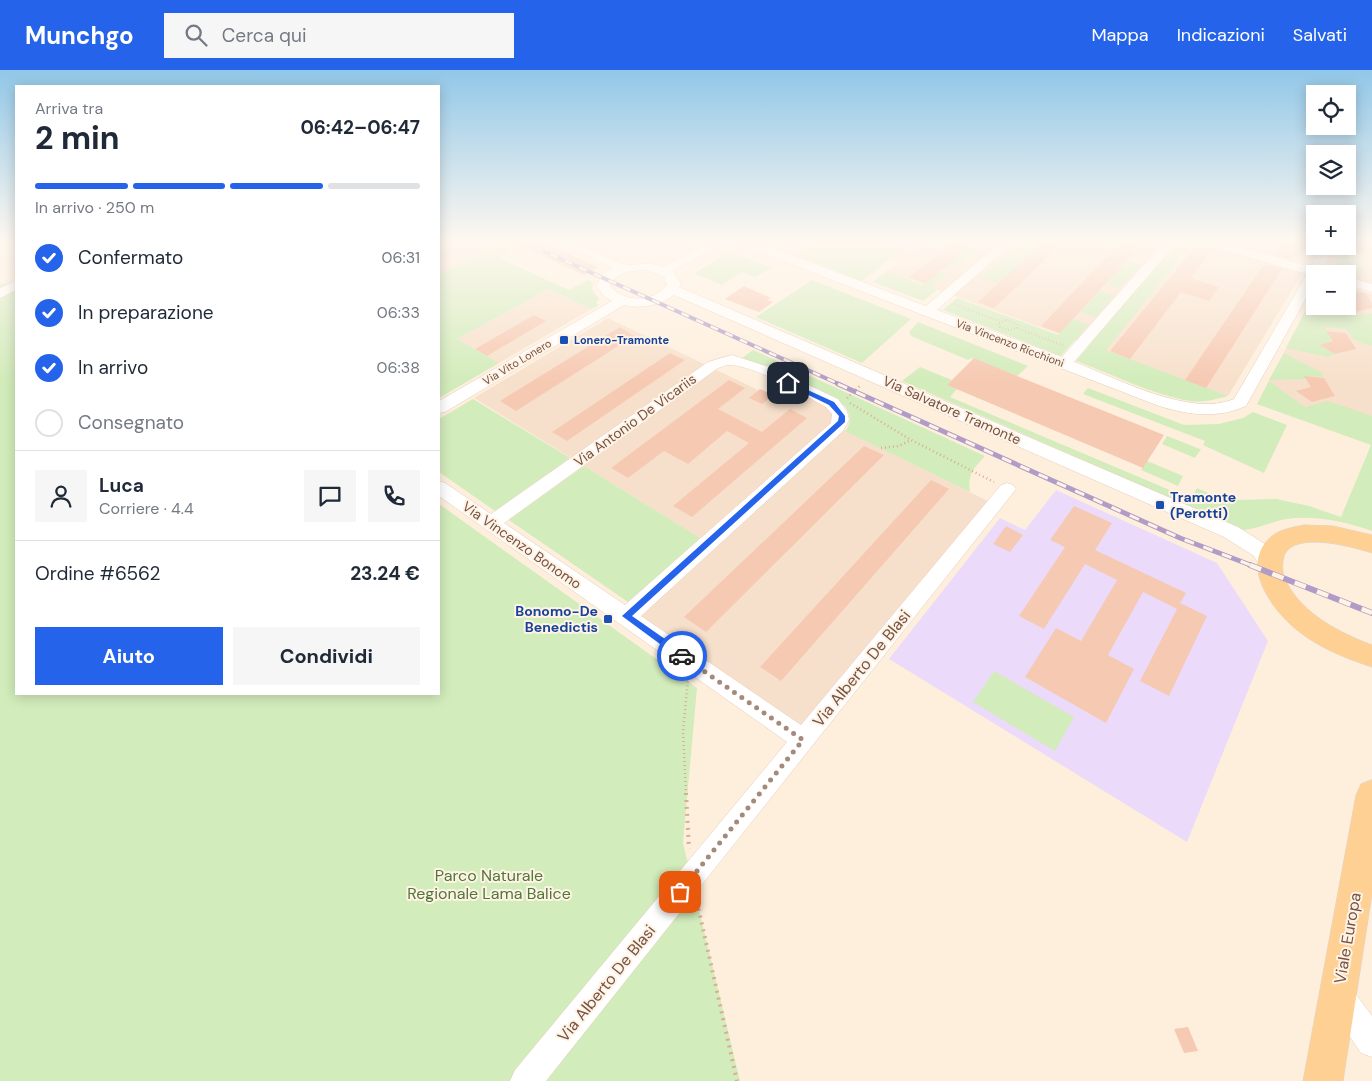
<!DOCTYPE html>
<html lang="it">
<meta charset="utf-8">
<style>
:root{--surface:#fff;--page:#f6f6f7;--text:#1f2937;--muted:#747a83;--line:#e0e1e3;--accent:#2563eb}
body{margin:0;font-family:"DM Sans",sans-serif;background:var(--page);color:var(--text);height:100vh;display:flex;flex-direction:column;font-size:19px;white-space:nowrap}
*{box-sizing:border-box;margin:0}
p{font-size:16px;color:var(--muted)}
.icon{flex:none;width:28px;height:28px;fill:none;stroke:currentColor;stroke-width:2;stroke-linecap:round;stroke-linejoin:round}
.map{position:relative;flex:1;overflow:hidden}
.sheet{position:absolute;left:15px;top:15px;width:425px;height:610px;display:flex;flex-direction:column;background:var(--surface);border-radius:0px;box-shadow:0 2px 12px #0003}
.sheet>*{flex:none}
.fabs{position:absolute;left:1306px;top:15px;display:grid;gap:10px}
.fabs a{display:grid;place-items:center;width:50px;height:50px;border-radius:0px;background:var(--surface);box-shadow:0 2px 12px #0003;font-size:25px}
.pin{position:absolute;display:grid;place-items:center;width:42px;height:42px;color:#fff;margin:-21px;border-radius:10px;box-shadow:0 2px 8px #0006}
.courier{position:absolute;display:grid;place-items:center;width:50px;height:50px;margin:-25px;border:4px solid #2563eb;border-radius:50%;background:#fff;color:#222;box-shadow:0 1px 6px #0007}
.overview em{font-style:normal;font-weight:700}
.overview div{display:flex;flex-direction:column-reverse}
.overview{display:flex;align-items:center;justify-content:space-between;height:85px;padding:0 20px}
h1{font-size:32px;font-weight:700;line-height:38px}
.bar{display:grid;grid-template-columns:repeat(4,1fr);gap:8px 5px;align-content:center;height:60px;padding:0 20px}
.bar i{height:6px;border-radius:4px;background:var(--line)}
.bar .selected{background:var(--accent)}
.bar p{grid-column:span 4}
.line{display:flex;align-items:center;gap:12px;padding:0 20px;border-top:1px solid var(--line)}
.line div{flex:1}
.round{display:grid;place-items:center;flex:none;width:52px;height:52px;border-radius:0px;background:var(--page)}
ol{padding:0 20px;list-style:none}
li{display:flex;align-items:center;gap:15px;height:55px}
li p{margin-inline-start:auto}
li .icon{padding:5px;border-radius:50%;background:var(--accent);color:#fff;stroke-width:4}
li:last-child{color:var(--muted)}
li i{width:28px;height:28px;border:2px solid var(--line);border-radius:50%}
.primary-button{display:flex;gap:10px;margin-top:auto;padding:10px 20px}
.primary-button a{flex:1;height:58px;border-radius:0px;background:var(--accent);color:#fff;font-size:20px;font-weight:700;line-height:58px;text-align:center}
.primary-button a+a{background:var(--page);color:var(--text)}
header{display:flex;align-items:center;gap:30px;box-sizing:border-box;height:70px;padding:0 25px;background:var(--accent);color:#fff}
header strong{font-size:24px}
nav{display:flex;gap:28px;margin-inline-start:auto;font-size:18px}
.search{width:350px;height:45px;background:var(--page);display:flex;align-items:center;gap:12px;box-sizing:border-box;padding:0 18px;border-radius:0px;color:var(--muted);font-size:19px}
.map>svg:first-child{display:block}
</style>
<header>
<strong>Munchgo</strong>
<div class="search"><svg class="icon" aria-label="search" viewBox="0 0 24 24"><circle cx="10" cy="10" r="6"/><path d="M15 15l6 6"/></svg>Cerca qui</div>
<nav><a>Mappa</a><a>Indicazioni</a><a>Salvati</a></nav>
</header>
<div class="map">
<svg width="1372" height="1011" viewBox="0 0 1372 1011">
<rect width="100%" height="100%" fill="#feefdd"/>
<path fill="#f7e0cb" d="M439 171H509L439 206Z
M927 171H1195L1303 202 1228 326 887 201Z
M1222 171H1315V176H1348V171H1372V214L1348 207V204H1337Z
M1348 217 1372 224V373L1257 334 1315 223V236H1348Z
M549 219 591 239 499 293 457 269Z
M608 248 771 326 788 313 832 333 838 357 994 434 803 670 626 547 708 473 474 328Z"/>
<path fill="#ffdbd0" d="M842 171H927L899 192Z"/>
<path fill="#ecdafa" d="M1056 420 1217 493 1268 571 1187 772 889 589 1000 448 1025 460Z"/>
<path fill="#d2ecbb" d="M509 171 521 176 499 188 569 220 588 210 593 212 592 219 599 229 596 233 599 235 591 239 549 219 457 269 499 293 439 328V205Z
M817 171H886L907 177 862 211 795 185Z
M1023 171H1044L998 214 980 208Z
M1177 171H1195L1215 177 1211 180 1191 175 1106 280 1228 326C1216 329 1203 333 1190 331 1153 325 1112 304 1076 291Z
M969 177 983 182 972 190 966 188 953 199 945 197Z
M1364 177 1372 183V186L1361 185 1366 194 1358 195 1368 203 1335 194 1344 179 1361 183Z
M730 181 771 198 755 207 742 202 722 215 694 203Z
M1126 191 1141 195 1120 218 1106 213Z
M887 201 923 215 940 201 947 204 931 217 937 220 923 231 873 212Z
M812 210 911 249 862 293 756 247Z
M16 213V624H439V434L697 618 683 773 740 1011H0V214Z
M1099 221 1114 226 1096 247 1080 242Z
M957 228 1058 265 1073 249 1088 255 1061 286 943 240Z
M1312 228 1315 229V236H1330L1354 246 1372 243V276L1354 270 1346 259 1324 257 1333 270 1320 275 1335 284 1328 287 1286 278Z
M918 252 1028 296 1017 306 972 288 968 290 911 266 909 262Z
M753 280 985 386C974 398 967 405 970 422L845 361C852 352 851 344 844 335L742 288Z
M1284 283 1322 303 1324 307 1305 306 1306 309 1269 310Z
M920 297 952 310 947 315 957 319 950 327 1191 429 1197 418 1215 426 1240 430 1276 429 1309 436 1341 447 1371 375 1257 334 1269 311 1305 337 1328 331 1372 346V461C1346 452 1315 445 1286 449 1272 452 1259 458 1244 460L902 311Z
M1088 318 1184 355 1219 354 1243 348 1253 342 1287 355 1264 403 1203 375 1205 371 1083 324Z
M473 329 570 388 495 441 439 402V349Z
M1167 366 1200 379H1201L1195 388 1162 374Z
M1147 391 1183 406 1178 416 1141 400Z
M584 396 700 468 628 532 509 450Z
M994 601 1074 647 1055 681 973 632Z"/>
<path fill="#f6c9b2" d="M510 171H540L598 197 584 205Z
M955 171H976L925 214 909 207Z
M1045 171H1065L994 238 978 232Z
M1122 171H1145L1060 263 1041 256Z
M1283 171H1304L1294 186 1291 185 1289 189 1274 184Z
M1348 171H1367L1361 184 1337 177 1348 176Z
M1196 176 1212 180 1191 208 1219 217 1209 231 1181 222 1130 289 1110 281Z
M1267 194 1282 199 1206 318 1185 310 1262 197Z
M744 216 771 228 767 230 773 232 759 242 725 229Z
M1348 222 1365 223 1372 233V238L1355 242 1348 238Z
M534 245 546 251 487 286 475 279Z
M620 257 634 266 516 341 500 331Z
M1326 261 1346 263 1356 279 1335 284 1320 275 1333 271Z
M670 283 685 290 567 371 552 362Z
M974 288 1017 306 1164 365 1143 398 947 315Z
M1304 306 1324 308 1335 326 1312 332 1296 321 1311 317Z
M729 310 745 318 718 339 762 362 790 339 807 348 692 447 673 436 749 373 727 361 688 394 664 381 628 408 611 398Z
M760 319 773 325 762 334 749 328Z
M864 376 884 385 706 562 684 547Z
M931 410 949 419 781 611 760 597Z
M1074 436 1112 453 1095 480 1186 523 1180 533 1207 546 1169 626 1140 611 1177 539 1143 522 1108 585 1134 599 1106 653 1025 607 1056 558 1081 571 1117 510 1085 494 1044 559 1019 546 1065 477 1050 470Z
M1006 456 1023 465 1010 482 993 474Z
M1188 957 1198 981 1184 983 1174 959Z"/>
<g fill="none" stroke-linecap="round" stroke-linejoin="round">
<g stroke="#e5ccbb" stroke-width="1">
<path id="minor" d="M558 171C588 171 599 188 624 194 637 197 648 190 663 197L713 171H728L673 201 681 214 679 217 1238 457 1268 476 1280 497 1277 502 1270 505 1263 502 1254 486 1224 467 674 225C659 236 642 239 624 235L445 342 439 343V331L612 231 604 226 596 216 603 203 613 198ZM645 200 664 207 667 214C655 233 624 233 610 216 617 201 631 201 645 200Z
M737 171H754L926 236 1002 171H1015L937 240 1062 287 1165 171H1178L1074 292C1116 308 1191 348 1234 329L1307 204 1204 174 1202 171H1221L1311 197 1323 176H1335L1322 200 1328 204H1315V212L1246 336C1217 349 1189 345 1159 336L739 174Z
M1348 207 1372 214V222L1348 215Z
M16 211V220L0 228V218Z
M732 285 772 298 838 329 847 341 849 350 843 361 641 546 801 655 1001 415 1007 413 1013 415 1016 419 546 1011H510L515 1000 787 672 439 426V411L445 413 491 444 708 292ZM727 295C751 293 804 325 826 337L832 344 831 353 625 535 504 453 718 298Z
M1338 909 1348 914 1372 946V987L1361 983 1328 934 1323 924 1328 914Z"/>
</g>
<g stroke="#ded5d2" stroke-width="1">
<path id="major" d="M1304 455 1333 456 1372 465V483C1353 477 1286 458 1283 491 1282 498 1283 507 1287 513 1303 544 1340 563 1372 575V597C1345 588 1319 578 1297 560 1272 540 1238 494 1272 466 1281 459 1294 457 1304 455Z
M1372 710V824L1343 1011H1303L1356 725 1361 714Z"/>
</g>
<path stroke="#daac96" stroke-width="2" stroke-dasharray="0.5 2.5" stroke-linecap="butt" d="M602 177 614 171
M954 234 999 251
M1006 250 1016 253 1017 258 1009 260 1000 257 998 253Z
M1017 258 1064 276"/>
<path stroke="#daac96" stroke-width="2.5" stroke-dasharray="1 3" stroke-linecap="butt" d="M847 328 861 315
M850 333 911 370
M881 378 899 376 911 370 994 412
M686 724 683 661 688 610"/>
<path stroke="#daac96" stroke-width="4" stroke-dasharray="2 5" stroke-linecap="butt" d="M686 723 689 779
M697 832 737 1011"/>
<use href="#minor" fill="#fff" fill-rule="evenodd"/>
<use href="#major" fill="#ffd093" fill-rule="evenodd"/>
<g stroke="#b09cc7" stroke-width="4">
<path id="rail-far2" d="M521 171 841 315"/>
</g>
<g stroke="#b09cc7" stroke-width="5">
<path id="rail-far1" d="M838 314 1180 468 1253 496"/>
</g>
<g stroke="#b09cc7" stroke-width="6">
<path id="rail" d="M1250 495 1372 543"/>
</g>
<use href="#rail-far2" stroke="#fff3e5" stroke-width="2.5" stroke-dasharray="8" stroke-linecap="butt"/>
<use href="#rail-far1" stroke="#fff3e5" stroke-width="3" stroke-dasharray="10" stroke-linecap="butt"/>
<use href="#rail" stroke="#fff3e5" stroke-width="4.5" stroke-dasharray="12" stroke-linecap="butt"/>
</g>
<linearGradient id="sky" x2="0" y2="1"><stop stop-color="#91c7e8"/><stop offset="0.55" stop-color="#fff8f0"/><stop offset="1" stop-color="#fff8f0" stop-opacity="0"/></linearGradient>
<rect width="1372" height="312" fill="url(#sky)"/>
<path fill="#2563eb" d="M788 311 834 332 845 346V352L632 546 685 583V588H679L622 546 838 351 839 346 829 335 786 314Z"/>
<g fill="none" stroke-linecap="round" stroke-linejoin="round">
<path stroke="#a5897a" stroke-width="5" stroke-dasharray="0 9" d="M680 822 803 670 682 586"/>
</g>
<g fill="#1a4fb4" stroke="#fff3e5" stroke-width="2">
<rect x="559" y="265" width="10" height="10" rx="2.5"/>
<rect x="1155" y="430" width="10" height="10" rx="2.5"/>
<rect x="603" y="544" width="10" height="10" rx="2.5"/>
</g>
<g text-anchor="middle" stroke-width="4" stroke-linejoin="round" paint-order="stroke">
<g font-size="11" font-weight="bold" fill="#164399" stroke="#fff3e5" text-anchor="start">
<text x="574" y="274">Lonero-Tramonte</text>
</g>
<g font-size="11" fill="#755244" stroke="#fff3e5">
<text transform="translate(1010 273) rotate(21)" y="4">Via Vincenzo Ricchioni</text>
<text transform="translate(517 292) rotate(-31)" y="4">Via Vito Lonero</text>
</g>
<g font-size="14" fill="#755244" stroke="#fff3e5">
<text transform="translate(952 340) rotate(24)" y="5">Via Salvatore Tramonte</text>
<text transform="translate(635 350) rotate(-36)" y="5">Via Antonio De Vicariis</text>
<text transform="translate(522 475) rotate(35)" y="5">Via Vincenzo Bonomo</text>
</g>
<g font-size="14" font-weight="bold" fill="#164399" stroke="#fff3e5" text-anchor="start">
<text x="1170" y="432">Tramonte<tspan x="1170" dy="16">(Perotti)</tspan></text>
<text x="598" y="546" text-anchor="end">Bonomo-De<tspan x="598" dy="16">Benedictis</tspan></text>
</g>
<g font-size="16" fill="#755244" stroke="#fff3e5">
<text transform="translate(861 598) rotate(-51)" y="6">Via Alberto De Blasi</text>
<text transform="translate(1347 868) rotate(-80)" y="6">Viale Europa</text>
<text transform="translate(606 913) rotate(-51)" y="6">Via Alberto De Blasi</text>
</g>
<g font-size="16" fill="#4f7738" stroke="#fff3e5">
<text x="489" y="811">Parco Naturale<tspan x="489" dy="18">Regionale Lama Balice</tspan></text>
</g>
</g>
</svg>
<div class="fabs">
<a><svg class="icon" aria-label="locate" viewBox="0 0 24 24"><circle cx="12" cy="12" r="6"/><path d="M12 2v4M12 18v4M2 12h4M18 12h4"/></svg></a>
<a><svg class="icon" aria-label="layers" viewBox="0 0 24 24"><path d="M12 4l9 5-9 5-9-5zM3 14l9 5 9-5"/></svg></a>
<a>+</a>
<a>−</a>
</div>
<div class="pin" style="left:680px;top:822px;background:#ea580c"><svg class="icon" aria-label="bag" viewBox="0 0 24 24"><path d="M5 8h14l-1 12H6zM9 8a3 3 0 0 1 6 0"/></svg></div>
<div class="pin" style="left:788px;top:313px;background:#1f2937"><svg class="icon" aria-label="home" viewBox="0 0 24 24"><path d="M3 11l9-7 9 7M6 9v11h12V9"/></svg></div>
<div class="courier" style="left:682px;top:586px"><svg class="icon" aria-label="car" viewBox="0 0 24 24"><path d="M5 17H2v-5l4-1 3-4h7l3 4 3 1v5h-3M9 17h6M6 11h13"/><circle cx="7" cy="17" r="2"/><circle cx="17" cy="17" r="2"/></svg></div>
<section class="sheet">
<div class="overview"><div><h1>2 min</h1><p>Arriva tra</p></div><em>06:42–06:47</em></div>
<div class="bar"><i class="selected"></i><i class="selected"></i><i class="selected"></i><i></i><p>In arrivo · 250 m</p></div>
<ol>
<li><svg class="icon" aria-label="check" viewBox="0 0 24 24"><path d="M5 12l5 5 9-10"/></svg>Confermato<p>06:31</p></li>
<li><svg class="icon" aria-label="check" viewBox="0 0 24 24"><path d="M5 12l5 5 9-10"/></svg>In preparazione<p>06:33</p></li>
<li><svg class="icon" aria-label="check" viewBox="0 0 24 24"><path d="M5 12l5 5 9-10"/></svg>In arrivo<p>06:38</p></li>
<li><i></i>Consegnato</li>
</ol>
<div class="line" style="height:90px"><a class="round"><svg class="icon" aria-label="person" viewBox="0 0 24 24"><circle cx="12" cy="8" r="4"/><path d="M4 21q1-7 8-7t8 7"/></svg></a><div><b>Luca</b><p>Corriere · 4.4</p></div><a class="round"><svg class="icon" aria-label="chat" viewBox="0 0 24 24"><path d="M4 5h16v11H9l-5 4z"/></svg></a><a class="round"><svg class="icon" aria-label="phone" viewBox="0 0 24 24"><path d="M5 4h4l2 5-3 2q2 4 5 5l2-3 5 2v4C11 20 4 13 5 4z"/></svg></a></div>
<div class="line" style="height:65px"><div>Ordine #6562</div><b>23.24 €</b></div>
<div class="primary-button"><a>Aiuto</a><a>Condividi</a></div>
</section>
</div>
